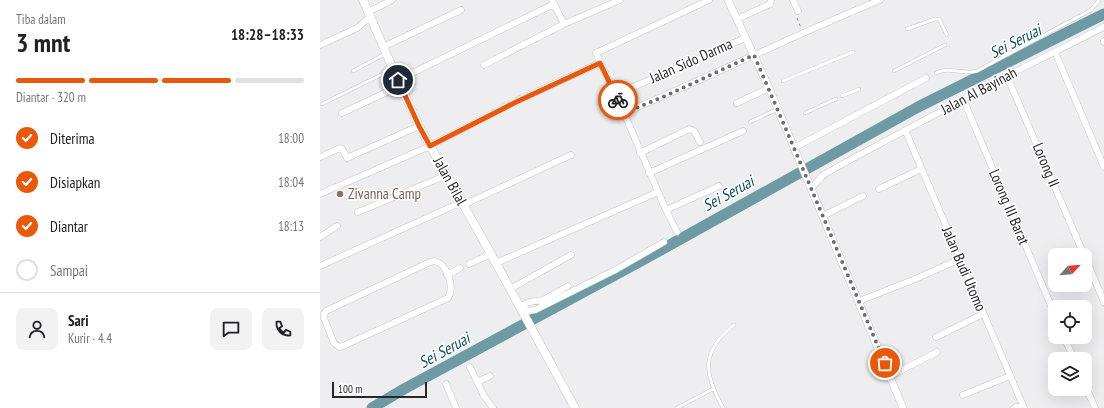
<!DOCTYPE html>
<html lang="id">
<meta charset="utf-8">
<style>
:root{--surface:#fff;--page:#f2f2f2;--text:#202124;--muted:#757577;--line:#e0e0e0;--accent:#ea580c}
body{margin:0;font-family:"PT Sans Narrow",sans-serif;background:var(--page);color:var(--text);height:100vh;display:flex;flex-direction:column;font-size:15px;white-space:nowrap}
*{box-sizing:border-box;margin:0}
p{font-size:13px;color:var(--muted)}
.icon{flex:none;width:22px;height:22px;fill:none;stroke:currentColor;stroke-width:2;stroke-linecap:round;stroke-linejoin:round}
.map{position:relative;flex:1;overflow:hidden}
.side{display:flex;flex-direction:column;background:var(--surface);width:320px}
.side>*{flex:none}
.needle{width:26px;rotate:64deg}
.tools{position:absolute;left:728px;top:248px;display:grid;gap:8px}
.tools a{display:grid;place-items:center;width:44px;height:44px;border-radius:8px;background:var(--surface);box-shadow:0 4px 16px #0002;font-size:20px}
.scale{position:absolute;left:12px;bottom:10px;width:95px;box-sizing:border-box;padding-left:4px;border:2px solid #272728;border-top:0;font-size:11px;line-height:14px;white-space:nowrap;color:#272728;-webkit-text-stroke:3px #fff;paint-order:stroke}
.pin{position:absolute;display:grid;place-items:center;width:34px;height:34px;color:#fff;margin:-17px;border:2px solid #fff;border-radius:50%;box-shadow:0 1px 4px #0007}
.courier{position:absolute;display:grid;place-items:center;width:40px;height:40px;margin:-20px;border:3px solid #ea580c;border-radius:50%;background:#fff;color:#222;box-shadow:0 1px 5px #0007}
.summary em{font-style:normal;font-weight:700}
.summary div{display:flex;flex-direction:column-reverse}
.summary{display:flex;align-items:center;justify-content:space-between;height:68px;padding:0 16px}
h1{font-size:26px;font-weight:700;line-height:30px}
.bar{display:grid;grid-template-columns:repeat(4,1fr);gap:6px 4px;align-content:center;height:48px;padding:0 16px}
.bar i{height:5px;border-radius:3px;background:var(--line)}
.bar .selected{background:var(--accent)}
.bar p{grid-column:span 4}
.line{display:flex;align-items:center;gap:10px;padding:0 16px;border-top:1px solid var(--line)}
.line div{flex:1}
.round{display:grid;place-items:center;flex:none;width:42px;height:42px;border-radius:8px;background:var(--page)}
ol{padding:0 16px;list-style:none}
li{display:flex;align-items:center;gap:12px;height:44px}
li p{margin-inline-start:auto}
li .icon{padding:4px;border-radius:50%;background:var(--accent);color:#fff;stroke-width:4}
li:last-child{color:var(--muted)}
li i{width:22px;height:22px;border:2px solid var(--line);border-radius:50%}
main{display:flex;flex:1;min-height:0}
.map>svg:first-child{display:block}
</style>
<main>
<section class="side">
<div class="summary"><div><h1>3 mnt</h1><p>Tiba dalam</p></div><em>18:28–18:33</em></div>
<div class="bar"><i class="selected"></i><i class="selected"></i><i class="selected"></i><i></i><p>Diantar · 320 m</p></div>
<ol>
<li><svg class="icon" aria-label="check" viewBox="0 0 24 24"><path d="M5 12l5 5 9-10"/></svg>Diterima<p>18:00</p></li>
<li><svg class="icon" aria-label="check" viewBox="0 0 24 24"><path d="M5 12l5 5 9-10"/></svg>Disiapkan<p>18:04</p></li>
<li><svg class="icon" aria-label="check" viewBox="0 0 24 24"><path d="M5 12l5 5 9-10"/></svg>Diantar<p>18:13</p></li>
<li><i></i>Sampai</li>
</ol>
<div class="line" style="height:72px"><a class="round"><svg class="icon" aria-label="person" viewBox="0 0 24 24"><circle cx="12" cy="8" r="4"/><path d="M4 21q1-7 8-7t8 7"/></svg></a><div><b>Sari</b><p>Kurir · 4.4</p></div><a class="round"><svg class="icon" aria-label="chat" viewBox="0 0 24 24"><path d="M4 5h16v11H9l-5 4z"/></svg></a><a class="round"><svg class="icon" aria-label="phone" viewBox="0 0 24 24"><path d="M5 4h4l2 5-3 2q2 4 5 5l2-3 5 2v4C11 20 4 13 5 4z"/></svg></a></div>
</section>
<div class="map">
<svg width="784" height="408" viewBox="0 0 784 408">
<rect width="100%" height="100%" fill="#eeeef0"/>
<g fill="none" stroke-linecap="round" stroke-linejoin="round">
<path stroke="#6e9ba3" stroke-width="11" d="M52 408 84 389 321 261 598 107 784 14"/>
<g stroke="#c5c5c7" stroke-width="4">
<path id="service" d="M587 29 615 19H619L627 35
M33 71 65 54
M574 71 625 45
M616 73C629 66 643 75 657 71L771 10 779 0
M463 81 533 52
M522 96 539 89
M2 104 73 69
M485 113 516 99
M430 122 458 109
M357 408 393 389
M403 408C384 374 380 352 414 325"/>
</g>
<g stroke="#c5c5c7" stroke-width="7">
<path id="minor" d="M232 0 244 24
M389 0 276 53 304 113 346 210 399 186
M473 0 478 11
M48 12 72 0
M417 19 450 4 451 0
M784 41V42
M0 45 37 28 50 17
M63 47 141 10
M735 52 784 167
M164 65 244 24 300 0
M687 76 764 255
M78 80 234 4
M295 95 425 38
M643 99 735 315
M417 103 449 88
M22 113 80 86
M304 113C390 77 474 35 560 0
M585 130 704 408
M474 148 606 78
M320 153 369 129 374 131 380 142
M0 157 20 148 22 149 27 158 99 126
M329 173 423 131
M491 189 503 175 528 161 687 76 784 27
M559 189 601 169
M0 194 110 146 196 101 280 63
M143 205 251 155
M346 210 357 232
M38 212 127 175
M503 216 543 196
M0 237 17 226
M765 257 784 302
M114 261C127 263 135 287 128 298L23 346 19 347 14 343 4 318V314L6 311 110 262Z
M176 263 338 192
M149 264 171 254
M0 266 142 202
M127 275 140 268
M190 289 251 255
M539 301 593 280 640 259
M202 306 208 311 215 310 297 269 344 242
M199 307 209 302 223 300 248 286
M616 337 663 314
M744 337 754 359
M150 367 164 396 173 408
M570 376 617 352
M157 382 170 376
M126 384 136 408
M765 385 775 408
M643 395 690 376
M694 408 702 405"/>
</g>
<g stroke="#c5c5c7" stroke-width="8">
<path id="tertiary" d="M408 0 449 88 583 408"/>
</g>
<g stroke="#c5c5c7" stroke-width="9">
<path id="secondary" d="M43 0 73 69 99 126 171 254 255 408"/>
</g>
<path stroke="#929294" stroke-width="1" stroke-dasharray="3 3" stroke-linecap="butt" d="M477 18 481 28"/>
<use href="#service" stroke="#fff" stroke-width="3"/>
<use href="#minor" stroke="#fff" stroke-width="6"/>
<use href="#tertiary" stroke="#fff" stroke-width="7"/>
<use href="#secondary" stroke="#fff" stroke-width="8"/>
</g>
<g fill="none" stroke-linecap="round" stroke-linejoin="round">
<path stroke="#6d6d6e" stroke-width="4" stroke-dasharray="0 7.2" d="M298 100 304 113 345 96 434 55 474 148 565 363"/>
<path stroke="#ea580c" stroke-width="5" d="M78 80 99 126 110 146 196 102 280 63 298 100"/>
</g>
<circle fill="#8d6e63" stroke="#fff" stroke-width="1.5" cx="20" cy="194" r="4"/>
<g text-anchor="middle" stroke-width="3" stroke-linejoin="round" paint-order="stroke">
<g font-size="15" fill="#272728" stroke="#fff">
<text transform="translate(371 61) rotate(-24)" y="5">Jalan Sido Darma</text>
<text transform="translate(659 91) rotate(-28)" y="5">Jalan AI Bayinah</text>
<text transform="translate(726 165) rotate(67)" y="5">Lorong II</text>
<text transform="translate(130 181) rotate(61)" y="5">Jalan Bilal</text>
<text transform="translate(689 207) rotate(67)" y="5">Lorong III Barat</text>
<text transform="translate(644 269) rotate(67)" y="5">Jalan Budi Utomo</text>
</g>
<g font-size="15" fill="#785e54" stroke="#fff" text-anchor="start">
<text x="28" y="199">Zivanna Camp</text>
</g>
<g font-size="16" font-style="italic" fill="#10525c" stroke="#fff">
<text transform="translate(695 41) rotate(-27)" y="6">Sei Seruai</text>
<text transform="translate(408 193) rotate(-29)" y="6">Sei Seruai</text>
<text transform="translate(124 350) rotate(-29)" y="6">Sei Seruai</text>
</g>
</g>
</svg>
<div class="tools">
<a><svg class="needle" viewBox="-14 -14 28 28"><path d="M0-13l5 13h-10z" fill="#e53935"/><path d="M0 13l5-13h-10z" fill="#757577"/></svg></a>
<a><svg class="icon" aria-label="locate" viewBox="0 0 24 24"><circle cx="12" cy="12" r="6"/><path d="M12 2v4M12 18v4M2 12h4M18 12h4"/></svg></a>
<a><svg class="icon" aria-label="layers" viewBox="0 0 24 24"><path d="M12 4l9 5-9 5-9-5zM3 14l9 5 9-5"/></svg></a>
</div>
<div class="scale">100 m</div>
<div class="pin" style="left:565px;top:363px;background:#ea580c"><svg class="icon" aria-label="bag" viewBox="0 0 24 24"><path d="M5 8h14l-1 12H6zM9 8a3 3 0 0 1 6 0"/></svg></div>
<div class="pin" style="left:78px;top:80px;background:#1f2937"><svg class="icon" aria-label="home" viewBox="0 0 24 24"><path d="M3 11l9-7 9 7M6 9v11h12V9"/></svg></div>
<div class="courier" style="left:298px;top:100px"><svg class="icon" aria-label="bike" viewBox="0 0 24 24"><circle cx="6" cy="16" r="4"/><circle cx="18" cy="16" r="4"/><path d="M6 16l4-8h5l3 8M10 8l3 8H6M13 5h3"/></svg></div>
</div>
</main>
